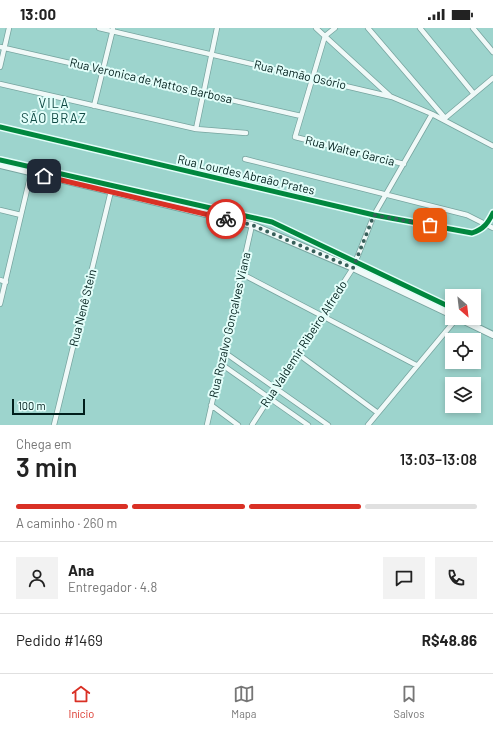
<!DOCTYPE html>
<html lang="pt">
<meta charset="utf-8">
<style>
:root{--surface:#fff;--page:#f2f2f2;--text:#222;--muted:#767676;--line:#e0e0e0;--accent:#d93025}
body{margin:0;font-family:Barlow,sans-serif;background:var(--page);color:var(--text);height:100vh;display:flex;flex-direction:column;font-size:15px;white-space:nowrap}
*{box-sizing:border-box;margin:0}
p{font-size:13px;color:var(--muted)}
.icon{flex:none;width:22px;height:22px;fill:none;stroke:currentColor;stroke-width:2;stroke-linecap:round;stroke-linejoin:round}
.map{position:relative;height:397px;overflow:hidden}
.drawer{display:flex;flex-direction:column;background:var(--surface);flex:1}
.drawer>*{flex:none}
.needle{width:26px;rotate:152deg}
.fabs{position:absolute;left:445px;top:261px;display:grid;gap:8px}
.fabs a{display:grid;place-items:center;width:36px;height:36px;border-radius:0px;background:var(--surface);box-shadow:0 2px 6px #0003;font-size:20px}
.scale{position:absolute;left:12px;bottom:10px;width:73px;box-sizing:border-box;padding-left:4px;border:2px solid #001e1b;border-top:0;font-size:11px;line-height:14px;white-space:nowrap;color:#001e1b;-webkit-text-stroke:3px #e3fefa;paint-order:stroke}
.pin{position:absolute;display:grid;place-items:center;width:34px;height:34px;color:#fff;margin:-17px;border-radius:8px;box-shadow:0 2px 6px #0006}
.courier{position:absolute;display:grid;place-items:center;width:40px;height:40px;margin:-20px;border:3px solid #d93025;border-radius:50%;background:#fff;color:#222;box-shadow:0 1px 5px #0007}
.headline em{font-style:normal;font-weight:600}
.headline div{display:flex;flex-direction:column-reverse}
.headline{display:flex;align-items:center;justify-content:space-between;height:68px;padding:0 16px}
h1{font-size:26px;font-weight:600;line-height:30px}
.bar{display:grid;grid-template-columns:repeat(4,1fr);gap:6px 4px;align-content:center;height:48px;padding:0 16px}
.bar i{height:5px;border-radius:3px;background:var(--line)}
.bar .on{background:var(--accent)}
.bar p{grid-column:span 4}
.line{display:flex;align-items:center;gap:10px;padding:0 16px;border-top:1px solid var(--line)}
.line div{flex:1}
.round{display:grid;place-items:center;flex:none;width:42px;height:42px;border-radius:0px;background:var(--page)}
.status{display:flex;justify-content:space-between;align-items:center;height:28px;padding:0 20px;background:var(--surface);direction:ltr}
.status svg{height:11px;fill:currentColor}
.menu{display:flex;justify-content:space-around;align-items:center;height:56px;border-top:1px solid var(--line);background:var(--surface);font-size:11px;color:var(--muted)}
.menu a{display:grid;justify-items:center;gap:2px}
.menu .on{color:var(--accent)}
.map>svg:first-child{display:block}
</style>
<div class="status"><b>13:00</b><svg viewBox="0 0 49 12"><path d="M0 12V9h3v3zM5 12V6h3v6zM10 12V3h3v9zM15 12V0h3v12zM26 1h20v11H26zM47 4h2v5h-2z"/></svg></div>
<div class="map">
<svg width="493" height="397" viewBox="0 0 493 397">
<rect width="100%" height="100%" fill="#9dd4cd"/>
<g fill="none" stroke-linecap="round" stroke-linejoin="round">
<g stroke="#77a49f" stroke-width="6">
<path id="street" d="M99 0 392 69 432 86 493 118
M316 0 390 68
M335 0 325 8 295 109 404 136
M368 0 445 90
M420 0 474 66
M473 0 493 24
M0 19 301 88
M0 39 9 0
M0 56 196 101 246 105
M94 78 113 1
M444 91 493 50
M0 99 374 187 472 205C484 201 488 195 493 185
M196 101 217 0
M245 131 467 187 493 200
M0 182 21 187
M242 246 416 337
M0 252 6 254
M0 276 31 145
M224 324 328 397
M298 326 378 385
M221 336 308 397
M211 377 238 397
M54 397 111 163
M207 397 252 197
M252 397 353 240 374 187 432 86
M368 397 457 290"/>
</g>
<g stroke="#77a49f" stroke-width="8">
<path id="secondary" d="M0 137 252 197 353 240 452 287
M458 290 493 307"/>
</g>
<use href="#street" stroke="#f0f9f8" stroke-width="4.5"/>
<use href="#secondary" stroke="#f0f9f8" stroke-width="6"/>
<g stroke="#e3fefa" stroke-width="8">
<path id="cycleway" d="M0 99 374 187 472 205C484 201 488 195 493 185
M0 132 272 194 452 280"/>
</g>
<use href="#cycleway" stroke="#00873e" stroke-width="5"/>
</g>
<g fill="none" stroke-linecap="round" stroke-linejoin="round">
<path stroke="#375e59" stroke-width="4" stroke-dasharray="0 7.2" d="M226 191 252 197 353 240 374 187 430 197"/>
<path stroke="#d93025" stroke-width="5" d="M44 148 226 191"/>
</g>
<g text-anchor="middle" stroke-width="4" stroke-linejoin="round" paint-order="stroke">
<g font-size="12" fill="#001e1b" stroke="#e3fefa">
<text transform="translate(300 47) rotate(13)" y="4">Rua Ramão Osório</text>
<text transform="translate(151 53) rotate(13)" y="4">Rua Veronica de Mattos Barbosa</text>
<text transform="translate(350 123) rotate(14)" y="4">Rua Walter Garcia</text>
<text transform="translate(246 147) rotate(13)" y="4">Rua Lourdes Abraão Prates</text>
<text transform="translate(83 280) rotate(-76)" y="4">Rua Nenê Stein</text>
<text transform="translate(230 297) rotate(-77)" y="4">Rua Rozalvo Gonçalves Viana</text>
<text transform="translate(304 316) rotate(-57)" y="4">Rua Valdemir Ribeiro Alfredo</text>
</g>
<g font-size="13" letter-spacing="1" fill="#104a44" stroke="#e3fefa">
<text x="54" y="80">VILA<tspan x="54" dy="15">SÃO BRAZ</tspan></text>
</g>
</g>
</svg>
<div class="fabs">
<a><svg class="needle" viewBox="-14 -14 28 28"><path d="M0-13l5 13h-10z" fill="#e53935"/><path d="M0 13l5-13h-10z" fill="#767676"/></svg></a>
<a><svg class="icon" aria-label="locate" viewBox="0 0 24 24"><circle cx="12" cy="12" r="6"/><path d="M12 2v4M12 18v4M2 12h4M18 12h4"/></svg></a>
<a><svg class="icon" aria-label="layers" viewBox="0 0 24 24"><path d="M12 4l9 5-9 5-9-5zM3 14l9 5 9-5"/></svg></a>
</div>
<div class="scale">100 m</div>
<div class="pin" style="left:430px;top:197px;background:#ea580c"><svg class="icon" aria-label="bag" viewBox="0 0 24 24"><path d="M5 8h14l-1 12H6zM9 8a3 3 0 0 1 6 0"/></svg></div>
<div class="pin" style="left:44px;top:148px;background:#1f2937"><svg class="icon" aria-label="home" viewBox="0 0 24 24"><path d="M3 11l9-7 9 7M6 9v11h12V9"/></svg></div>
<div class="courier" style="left:226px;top:191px"><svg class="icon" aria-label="bike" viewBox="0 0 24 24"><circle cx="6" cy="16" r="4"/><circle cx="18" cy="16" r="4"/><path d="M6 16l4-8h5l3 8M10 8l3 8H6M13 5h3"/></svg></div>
</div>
<section class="drawer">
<div class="headline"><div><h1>3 min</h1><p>Chega em</p></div><em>13:03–13:08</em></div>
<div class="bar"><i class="on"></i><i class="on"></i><i class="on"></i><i></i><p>A caminho · 260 m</p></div>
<div class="line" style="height:72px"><a class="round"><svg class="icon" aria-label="person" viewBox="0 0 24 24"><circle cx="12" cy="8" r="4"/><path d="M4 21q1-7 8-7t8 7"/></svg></a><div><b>Ana</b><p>Entregador · 4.8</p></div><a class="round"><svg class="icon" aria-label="chat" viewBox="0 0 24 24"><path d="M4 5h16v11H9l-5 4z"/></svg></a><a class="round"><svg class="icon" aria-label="phone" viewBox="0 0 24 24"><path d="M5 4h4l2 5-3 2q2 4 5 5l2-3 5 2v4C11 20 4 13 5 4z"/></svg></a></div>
<div class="line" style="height:52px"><div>Pedido #1469</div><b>R$48.86</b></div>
</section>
<nav class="menu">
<a class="on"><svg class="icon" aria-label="home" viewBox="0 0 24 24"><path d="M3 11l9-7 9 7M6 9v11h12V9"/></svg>Início</a>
<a><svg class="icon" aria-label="map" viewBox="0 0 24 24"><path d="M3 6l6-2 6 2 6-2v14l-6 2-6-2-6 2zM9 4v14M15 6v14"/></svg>Mapa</a>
<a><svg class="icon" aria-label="saved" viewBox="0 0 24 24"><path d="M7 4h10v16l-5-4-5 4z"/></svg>Salvos</a>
</nav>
